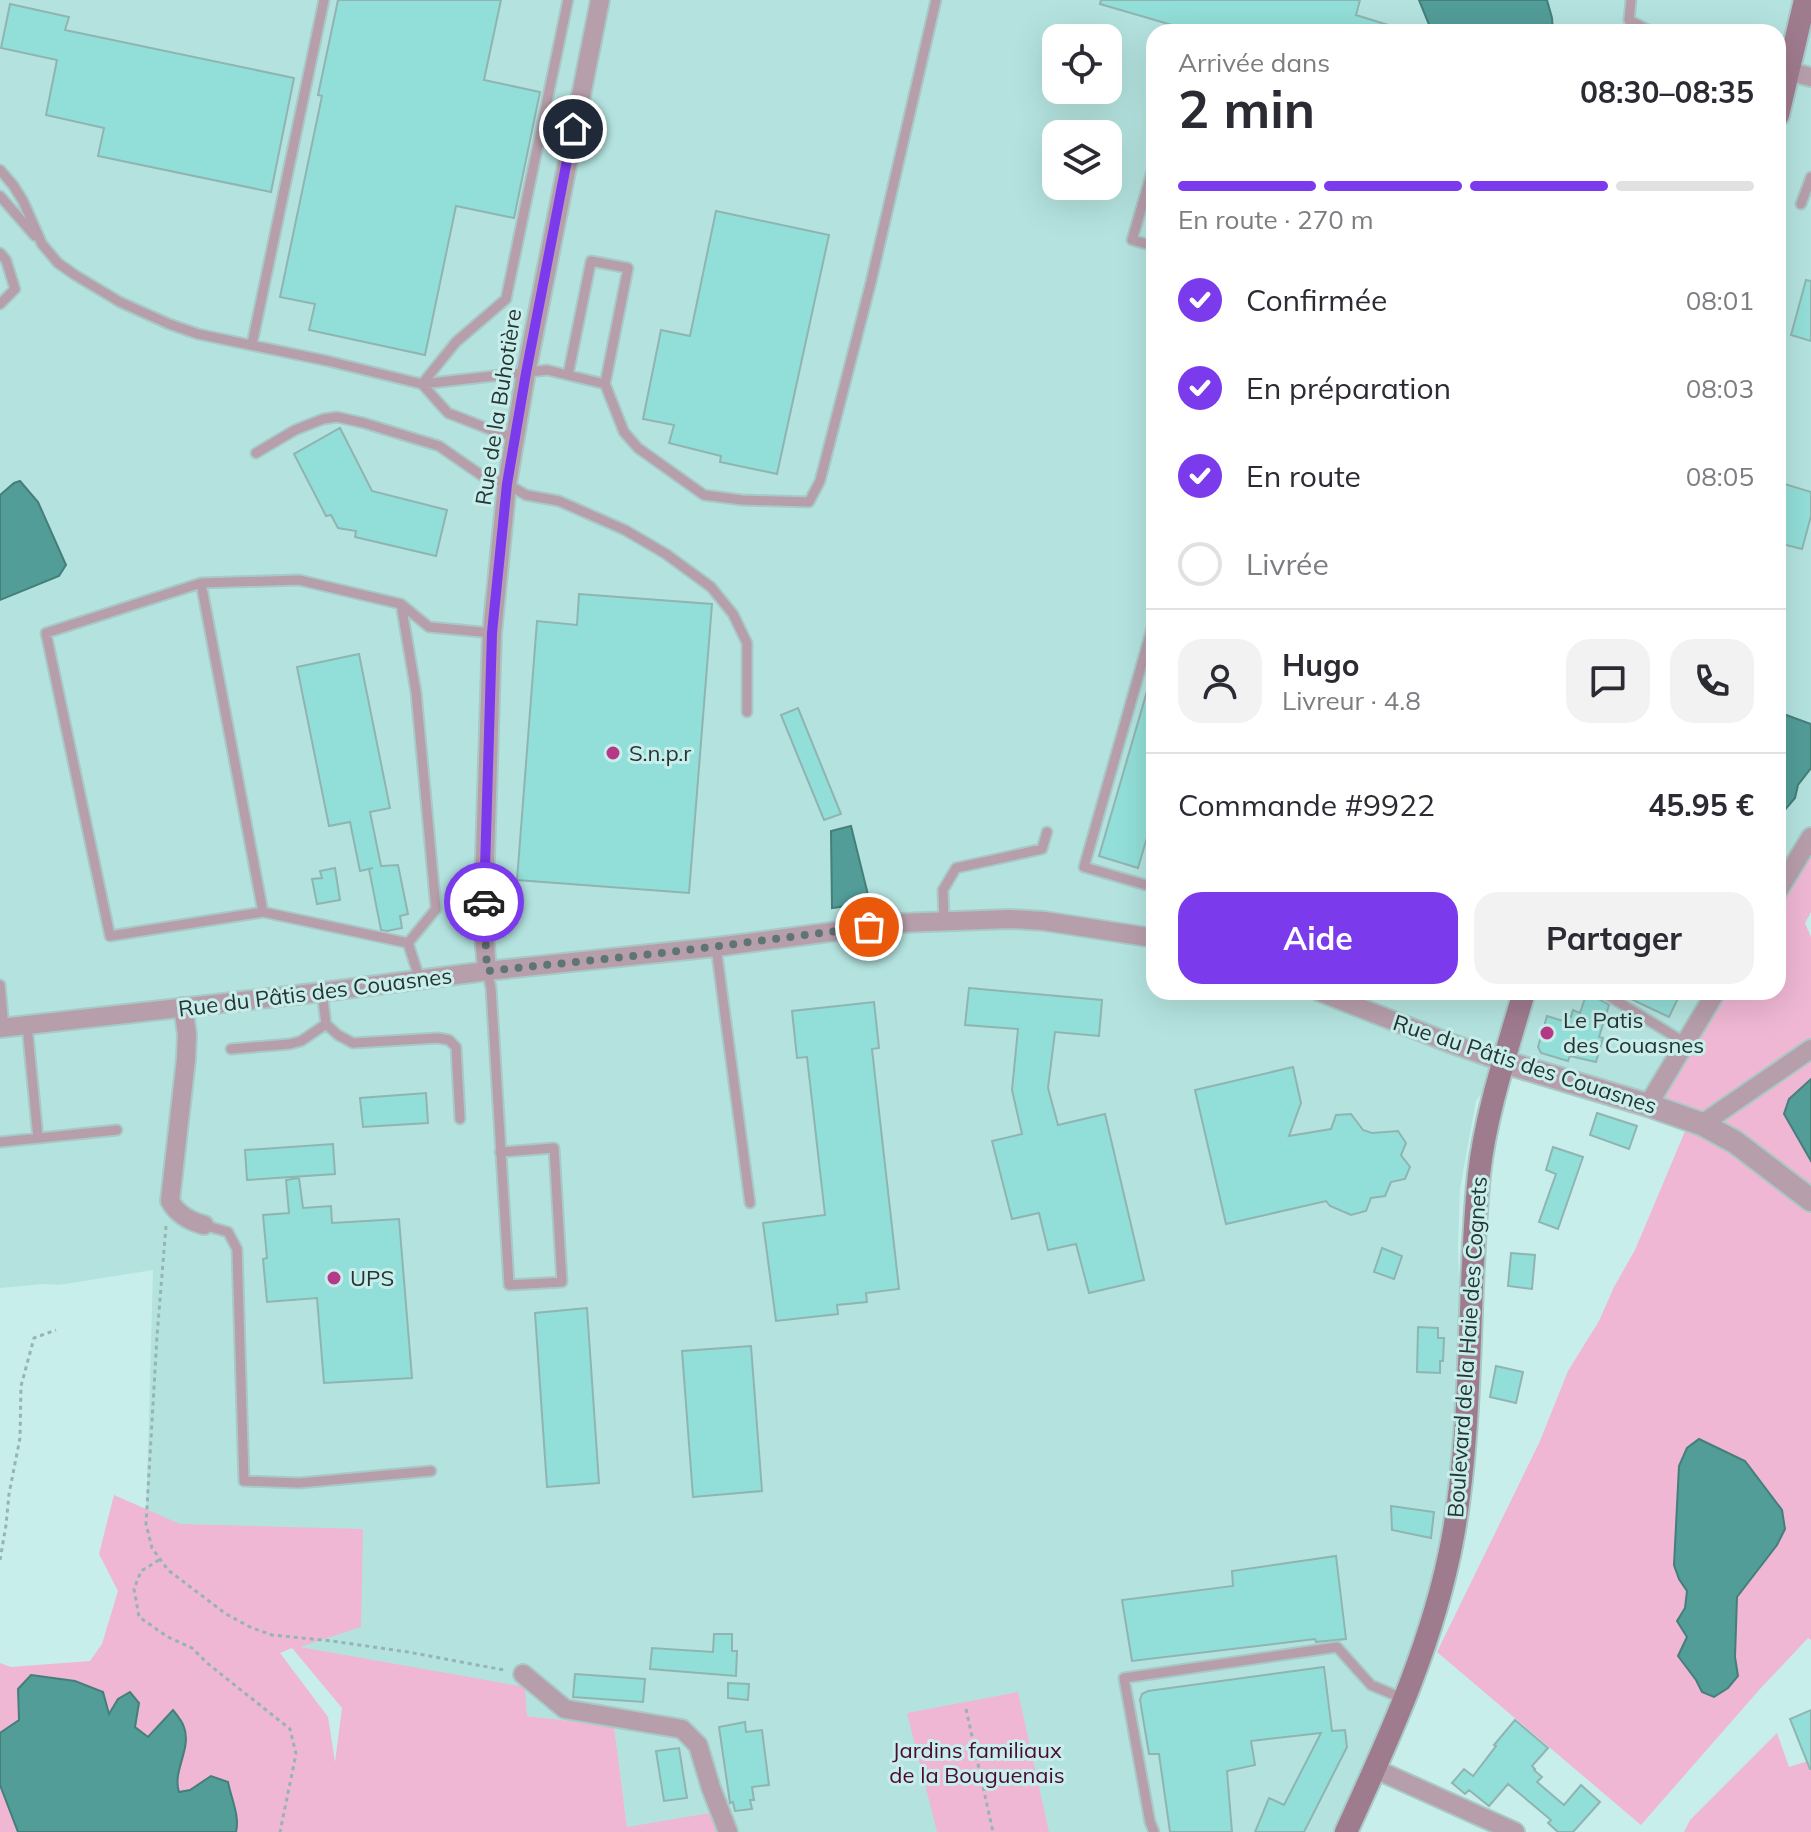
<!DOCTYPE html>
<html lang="fr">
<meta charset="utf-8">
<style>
:root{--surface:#fff;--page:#f2f2f3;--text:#2b2b33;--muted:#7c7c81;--line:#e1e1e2;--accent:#7c3aed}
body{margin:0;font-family:Mulish,sans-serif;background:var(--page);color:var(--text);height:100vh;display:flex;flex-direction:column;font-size:30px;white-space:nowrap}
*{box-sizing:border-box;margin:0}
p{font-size:26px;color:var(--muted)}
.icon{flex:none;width:44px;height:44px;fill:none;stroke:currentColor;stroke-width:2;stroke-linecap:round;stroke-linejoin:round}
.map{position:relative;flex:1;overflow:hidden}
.details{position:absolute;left:1146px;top:24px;width:640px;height:976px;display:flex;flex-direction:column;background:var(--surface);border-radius:24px;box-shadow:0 8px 32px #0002}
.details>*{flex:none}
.tools{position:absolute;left:1042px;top:24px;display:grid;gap:16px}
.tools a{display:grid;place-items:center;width:80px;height:80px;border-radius:16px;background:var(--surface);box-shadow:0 8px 32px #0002;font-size:40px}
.pin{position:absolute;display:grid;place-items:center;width:68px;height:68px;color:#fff;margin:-34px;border:4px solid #fff;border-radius:50%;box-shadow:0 2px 8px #0007}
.courier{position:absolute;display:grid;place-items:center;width:80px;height:80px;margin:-40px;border:6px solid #7c3aed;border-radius:50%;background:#fff;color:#222;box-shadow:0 2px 10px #0007}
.overview em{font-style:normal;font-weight:700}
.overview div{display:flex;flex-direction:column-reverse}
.overview{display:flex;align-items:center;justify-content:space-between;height:136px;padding:0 32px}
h1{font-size:52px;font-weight:700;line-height:60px}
.bar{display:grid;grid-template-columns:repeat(4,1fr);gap:12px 8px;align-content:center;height:96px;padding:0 32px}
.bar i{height:10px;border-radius:6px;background:var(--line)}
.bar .active{background:var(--accent)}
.bar p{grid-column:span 4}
.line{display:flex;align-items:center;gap:20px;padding:0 32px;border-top:2px solid var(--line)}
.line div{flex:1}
.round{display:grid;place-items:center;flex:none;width:84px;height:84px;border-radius:24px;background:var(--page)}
ol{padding:0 32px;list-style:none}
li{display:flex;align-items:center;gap:24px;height:88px}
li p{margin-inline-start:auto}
li .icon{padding:8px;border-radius:50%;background:var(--accent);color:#fff;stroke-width:4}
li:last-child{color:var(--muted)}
li i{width:44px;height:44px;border:4px solid var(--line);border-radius:50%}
.primary-button{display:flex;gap:16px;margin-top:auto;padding:16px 32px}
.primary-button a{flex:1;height:92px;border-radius:24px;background:var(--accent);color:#fff;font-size:32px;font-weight:700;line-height:92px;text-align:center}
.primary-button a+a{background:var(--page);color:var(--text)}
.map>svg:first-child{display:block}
</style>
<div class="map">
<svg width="1811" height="1832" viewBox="0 0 1811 1832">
<rect width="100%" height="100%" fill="#c8eeeb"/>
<path fill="#b4e3df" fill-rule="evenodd" d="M0 0H1811V828L1778 882V32H1154V992H1712L1655 1099 1504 1062 1476 1101 1460 1189 1458 1247 1460 1313 1456 1433 1444 1528 1433 1585 1415 1645 1389 1712 1335 1832H736L721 1811 627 1828 614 1726 526 1716 289 1645 146 1524 153 1270 59 1285 45 1284 0 1288ZM1056 38H1108V90H1056ZM1056 134H1108V186H1056Z"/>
<path fill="#efb7d4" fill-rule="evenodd" d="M1811 828V912L1805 923 1811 937V1079L1789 1099 1784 1114 1811 1161V1640L1808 1638 1760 1689 1641 1825 1437 1652 1540 1441 1568 1371 1599 1321 1614 1287 1635 1250 1686 1129 1655 1099 1712 992H1778V882ZM1687 1448 1777 1546 1737 1597 1735 1657 1738 1676 1702 1692 1696 1680 1679 1656 1687 1637 1677 1621 1685 1608 1687 1591 1679 1579 1674 1565 1679 1466Z
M114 1495 180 1524 363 1529 361 1627 300 1647 525 1687 527 1716 614 1726 627 1827 709 1813 718 1832H0V1663L11 1667 90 1661 102 1644 118 1591 99 1554ZM292 1648 342 1708 335 1762 328 1717 280 1653Z
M1018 1692 1049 1832H937L907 1713Z
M1777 1733 1789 1767 1811 1760V1832H1684L1690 1820Z"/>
<path fill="#529d98" stroke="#457e7a" stroke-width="2" d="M1419 0H1547L1552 18 1553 32H1432Z
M20 481 38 502 66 565 59 576 0 600V495L14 483Z
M1778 712 1811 724V768L1798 785 1795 798 1778 818Z
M851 826 870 903 832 908 831 831Z
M1811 1079V1161L1784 1114 1789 1099Z
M1699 1439 1745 1461 1782 1510 1785 1529 1777 1545 1737 1597 1735 1657 1738 1676 1728 1688 1714 1697 1702 1692 1696 1680 1678 1656 1687 1637 1677 1621 1685 1608 1687 1591 1679 1579 1674 1565 1679 1466 1687 1448Z
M31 1675 75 1681 103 1692 109 1714 118 1699 130 1692 139 1703 135 1727 148 1737 173 1710C177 1715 182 1721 184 1727 192 1749 172 1771 179 1792L190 1790 211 1776 228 1782C231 1798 240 1816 236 1832H18L0 1785V1733L19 1720 18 1689Z"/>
<path fill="#92ded8" stroke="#90b4b1" stroke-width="2" d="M338 0H501L484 80 540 92 514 218 456 206 425 355 309 330 315 304 280 297 322 96 318 95Z
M1101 0H1360L1356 15 1398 28 1397 32H1196L1100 4Z
M10 4 69 17 65 30 294 78 271 192 98 156 104 128 46 115 57 60 1 48Z
M716 211 829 235 777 474 720 462 721 456 669 443 674 425 643 419 661 330 690 336Z
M1806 280 1811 281V341L1791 335Z
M340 428 372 491 447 510 436 556 355 537 356 531 338 528 331 515 326 516 294 454Z
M1778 482 1811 492V516L1802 549 1778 543Z
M579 594 712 604 689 893 517 880 537 621 577 625Z
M359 654 390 808 370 812 381 866 398 865 408 914 400 916 402 928 387 931 381 930 369 869 373 868 360 871 350 822 329 826 297 667Z
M1150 681 1154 682V814L1138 868 1099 856Z
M798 708 841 814 824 820 781 715Z
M335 868 340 900 317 904 312 879 322 878 320 871Z
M969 988 1102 1000 1099 1036 1055 1032 1048 1088 1058 1125 1105 1114 1144 1280 1089 1293 1076 1244 1048 1250 1039 1213 1012 1219 992 1141 1022 1134 1012 1090 1018 1029 965 1025Z
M1587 992H1595L1597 998 1609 1005 1599 1037 1603 1038 1596 1062 1570 1056 1568 1061 1541 1053 1538 1047 1547 1016 1563 1021 1564 1015 1571 1017 1573 1010 1580 1013Z
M1616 992H1681L1669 1017Z
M874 1002 879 1048 872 1049 899 1289 866 1293 867 1302 837 1305 838 1314 776 1321 763 1223 825 1215 807 1057 797 1058 792 1011Z
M1293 1067 1301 1103 1289 1136 1331 1129 1336 1115 1351 1114 1363 1130 1372 1133 1398 1131 1406 1143 1401 1155 1410 1167 1405 1179 1391 1182 1385 1196 1371 1198 1366 1211 1351 1215 1330 1206 1326 1201 1226 1224 1195 1090Z
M426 1093 428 1123 363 1127 360 1098Z
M1597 1113 1637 1126 1629 1149 1590 1135Z
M333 1144 335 1174 247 1180 245 1150Z
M1553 1147 1583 1157 1558 1229 1539 1222 1556 1174 1546 1170Z
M299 1178 303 1208 331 1206 332 1223 399 1219 412 1378 324 1383 317 1298 267 1302 263 1259 267 1258 263 1215 289 1213 286 1180Z
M1382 1248 1402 1256 1394 1279 1374 1272Z
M1511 1253 1535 1255 1532 1289 1508 1286Z
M587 1308 599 1483 547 1487 535 1313Z
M1418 1327 1438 1328V1338H1444L1443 1361H1440V1373L1417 1372Z
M751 1346 762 1491 693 1497 682 1351Z
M1496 1366 1523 1372 1516 1403 1490 1397Z
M1391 1506 1434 1512 1431 1538 1392 1530Z
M1336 1556 1346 1639 1316 1642 1315 1639 1132 1661 1122 1600 1233 1586 1232 1571Z
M714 1634H732V1651H737L736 1676 650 1669 652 1648 713 1652Z
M1324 1667 1332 1731 1345 1730 1347 1747 1304 1832H1255L1269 1798 1284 1805 1321 1733 1251 1741 1255 1765 1227 1771 1232 1832H1170L1159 1754H1149L1140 1700 1142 1694 1148 1691Z
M575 1674 645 1679 643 1702 573 1697Z
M728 1683 749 1684 748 1700 728 1698Z
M1811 1710V1769H1810L1790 1719Z
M1515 1720 1548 1748 1532 1766 1535 1769 1534 1770 1542 1777 1537 1782 1564 1805 1581 1785 1600 1802 1573 1832H1558L1548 1823 1551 1820 1508 1784 1489 1806 1469 1790 1465 1794 1452 1783 1464 1769 1473 1776 1496 1746 1494 1745Z
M745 1722 746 1732 762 1730 769 1785 752 1787 754 1800H750L752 1809 735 1811 733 1802 730 1803 719 1727Z
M679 1748 687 1798 664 1801 656 1751Z"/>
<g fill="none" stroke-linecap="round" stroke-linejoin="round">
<g stroke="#a8c9c6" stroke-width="13">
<path id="service" d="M1631 0 1629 20 1652 32
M1154 165 1132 240 1154 246
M0 170 13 185 23 201 42 244 58 263 75 275 120 302 169 324 198 334 328 361 422 384 547 370 605 384 628 268 591 261 568 375
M0 196 35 236
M1801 204 1811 177
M0 253 6 260 15 289 0 304
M252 344 324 0
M422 384 456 342 506 299 568 0
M422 384 448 413 502 434 516 437
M605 384 624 432 638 448 704 495 742 500 809 502 820 481 871 282 936 0
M256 453 295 430 323 419 337 417 364 423 439 446 481 475 507 484 526 495 559 501 625 530 666 554 711 587 733 614 747 643V712
M201 583 263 912
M401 604 416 692 436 909 408 943
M1154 621 1084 867 1153 887 1154 885
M944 921 943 890 956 868 1042 849 1047 832
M716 947 750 1203
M487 971 491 988 509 1285 562 1282 554 1148 500 1152
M420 980 408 943 263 912 110 936 46 633 201 583 299 580 401 604 429 627 492 633
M0 985 4 1028
M322 992 326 1024 338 1035 353 1043 438 1038 449 1040 456 1047 460 1119
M1602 992 1684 1042
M27 1025 38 1138
M231 1049 290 1044 301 1041 326 1024
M0 1142 117 1130
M204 1225 228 1232 237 1249 244 1481 299 1483 431 1471
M1154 1832 1150 1822 1124 1678 1337 1647 1371 1685 1404 1699"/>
</g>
<g stroke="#a8c9c6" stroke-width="22">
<path id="minor" d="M1789 74H1799L1811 77
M1778 891 1811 837
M487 971 483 921 492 633 507 484 526 373 600 0
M1320 992 1447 1042 1504 1062
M183 1007 187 1034 186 1059 170 1201C177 1214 189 1221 204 1225
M0 1028 322 992 487 971 716 947 900 923 1010 919 1044 921 1154 938
M1648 1105 1716 992
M1702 1124 1811 1049
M523 1674 565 1709 682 1729 698 1745 711 1788 728 1832
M1375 1769 1515 1832"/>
</g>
<g stroke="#a8c9c6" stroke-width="26">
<path id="tertiary" d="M1504 1062 1648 1105 1702 1124 1735 1142 1811 1200"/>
</g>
<g stroke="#a8c9c6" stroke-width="26">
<path id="secondary" d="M1778 115 1805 0
M1346 1832C1390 1736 1434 1641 1453 1536 1474 1417 1467 1295 1479 1174 1486 1112 1507 1051 1524 992"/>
</g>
<path stroke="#95b4b2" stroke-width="3" stroke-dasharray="4 4" stroke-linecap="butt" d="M166 1226 157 1336 146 1524 152 1548 168 1570 226 1614 250 1627 272 1635 332 1641 408 1652 504 1670
M0 1560 6 1525 9 1494 20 1438 21 1386 34 1338 56 1330
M159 1560 141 1571 134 1589 139 1617 168 1637 192 1648 207 1663 290 1729 296 1754 280 1832
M966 1709 993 1832"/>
<use href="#service" stroke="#b79eab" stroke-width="9"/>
<use href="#minor" stroke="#b79eab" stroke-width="18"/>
<use href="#tertiary" stroke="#b79eab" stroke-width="22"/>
<use href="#secondary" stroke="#9f7b8e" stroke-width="22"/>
</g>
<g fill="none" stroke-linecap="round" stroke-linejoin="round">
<path stroke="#5f7573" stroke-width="8" stroke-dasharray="0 14.4" d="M484 902 487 971 663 953 869 927"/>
<path stroke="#7c3aed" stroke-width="10" d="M484 902 492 633 507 484 526 373 573 129"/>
</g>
<g fill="#b63987" stroke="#c8eeeb" stroke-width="3">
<circle cx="613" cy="753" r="8"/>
<circle cx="1547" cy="1033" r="8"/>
<circle cx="334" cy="1278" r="8"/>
</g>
<g text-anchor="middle" stroke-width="6" stroke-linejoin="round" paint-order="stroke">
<g font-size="22" fill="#263433" stroke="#c8eeeb">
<text transform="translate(498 407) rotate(-81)" y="8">Rue de la Buhotière</text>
<text transform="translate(315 992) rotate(-7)" y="8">Rue du Pâtis des Couasnes</text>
<text transform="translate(1525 1064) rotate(18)" y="8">Rue du Pâtis des Couasnes</text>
<text transform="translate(1467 1347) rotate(-86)" y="8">Boulevard de la Haie des Cognets</text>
</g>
<g font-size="22" fill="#263433" stroke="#c8eeeb" text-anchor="start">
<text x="629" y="761">S.n.p.r</text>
<text x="1563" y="1028">Le Patis<tspan x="1563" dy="25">des Couasnes</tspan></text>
<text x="350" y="1286">UPS</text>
</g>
<g font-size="22" fill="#4c0b35" stroke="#c8eeeb">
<text x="977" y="1758">Jardins familiaux<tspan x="977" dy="25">de la Bouguenais</tspan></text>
</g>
</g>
</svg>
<div class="tools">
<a><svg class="icon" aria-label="locate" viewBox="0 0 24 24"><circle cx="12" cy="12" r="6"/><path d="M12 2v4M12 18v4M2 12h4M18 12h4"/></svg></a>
<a><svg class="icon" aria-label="layers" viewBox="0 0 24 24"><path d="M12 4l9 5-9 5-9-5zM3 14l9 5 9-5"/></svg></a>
</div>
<div class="pin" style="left:869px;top:927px;background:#ea580c"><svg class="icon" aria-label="bag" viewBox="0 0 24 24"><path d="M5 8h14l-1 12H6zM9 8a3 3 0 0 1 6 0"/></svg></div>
<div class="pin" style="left:573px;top:129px;background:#1f2937"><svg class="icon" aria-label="home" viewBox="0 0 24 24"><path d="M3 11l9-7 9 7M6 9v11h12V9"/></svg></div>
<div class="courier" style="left:484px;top:902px"><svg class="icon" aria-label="car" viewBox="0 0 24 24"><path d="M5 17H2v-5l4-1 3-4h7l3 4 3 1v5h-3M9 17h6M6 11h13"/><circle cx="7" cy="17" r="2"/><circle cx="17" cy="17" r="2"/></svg></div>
<section class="details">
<div class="overview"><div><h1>2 min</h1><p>Arrivée dans</p></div><em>08:30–08:35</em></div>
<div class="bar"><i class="active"></i><i class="active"></i><i class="active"></i><i></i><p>En route · 270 m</p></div>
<ol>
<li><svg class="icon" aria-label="check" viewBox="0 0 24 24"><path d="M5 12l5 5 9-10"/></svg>Confirmée<p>08:01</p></li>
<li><svg class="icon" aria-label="check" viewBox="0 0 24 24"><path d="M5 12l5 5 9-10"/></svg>En préparation<p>08:03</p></li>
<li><svg class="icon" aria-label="check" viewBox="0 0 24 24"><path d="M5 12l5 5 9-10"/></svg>En route<p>08:05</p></li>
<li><i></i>Livrée</li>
</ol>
<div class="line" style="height:144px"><a class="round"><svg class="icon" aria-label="person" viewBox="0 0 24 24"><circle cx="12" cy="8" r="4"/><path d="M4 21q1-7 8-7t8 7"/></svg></a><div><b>Hugo</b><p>Livreur · 4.8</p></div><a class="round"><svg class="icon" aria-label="chat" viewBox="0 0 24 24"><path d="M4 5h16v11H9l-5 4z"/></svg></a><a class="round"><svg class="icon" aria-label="phone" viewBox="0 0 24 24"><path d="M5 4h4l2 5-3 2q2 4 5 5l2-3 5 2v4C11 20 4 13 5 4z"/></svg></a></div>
<div class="line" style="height:104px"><div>Commande #9922</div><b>45.95 €</b></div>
<div class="primary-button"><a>Aide</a><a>Partager</a></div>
</section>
</div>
